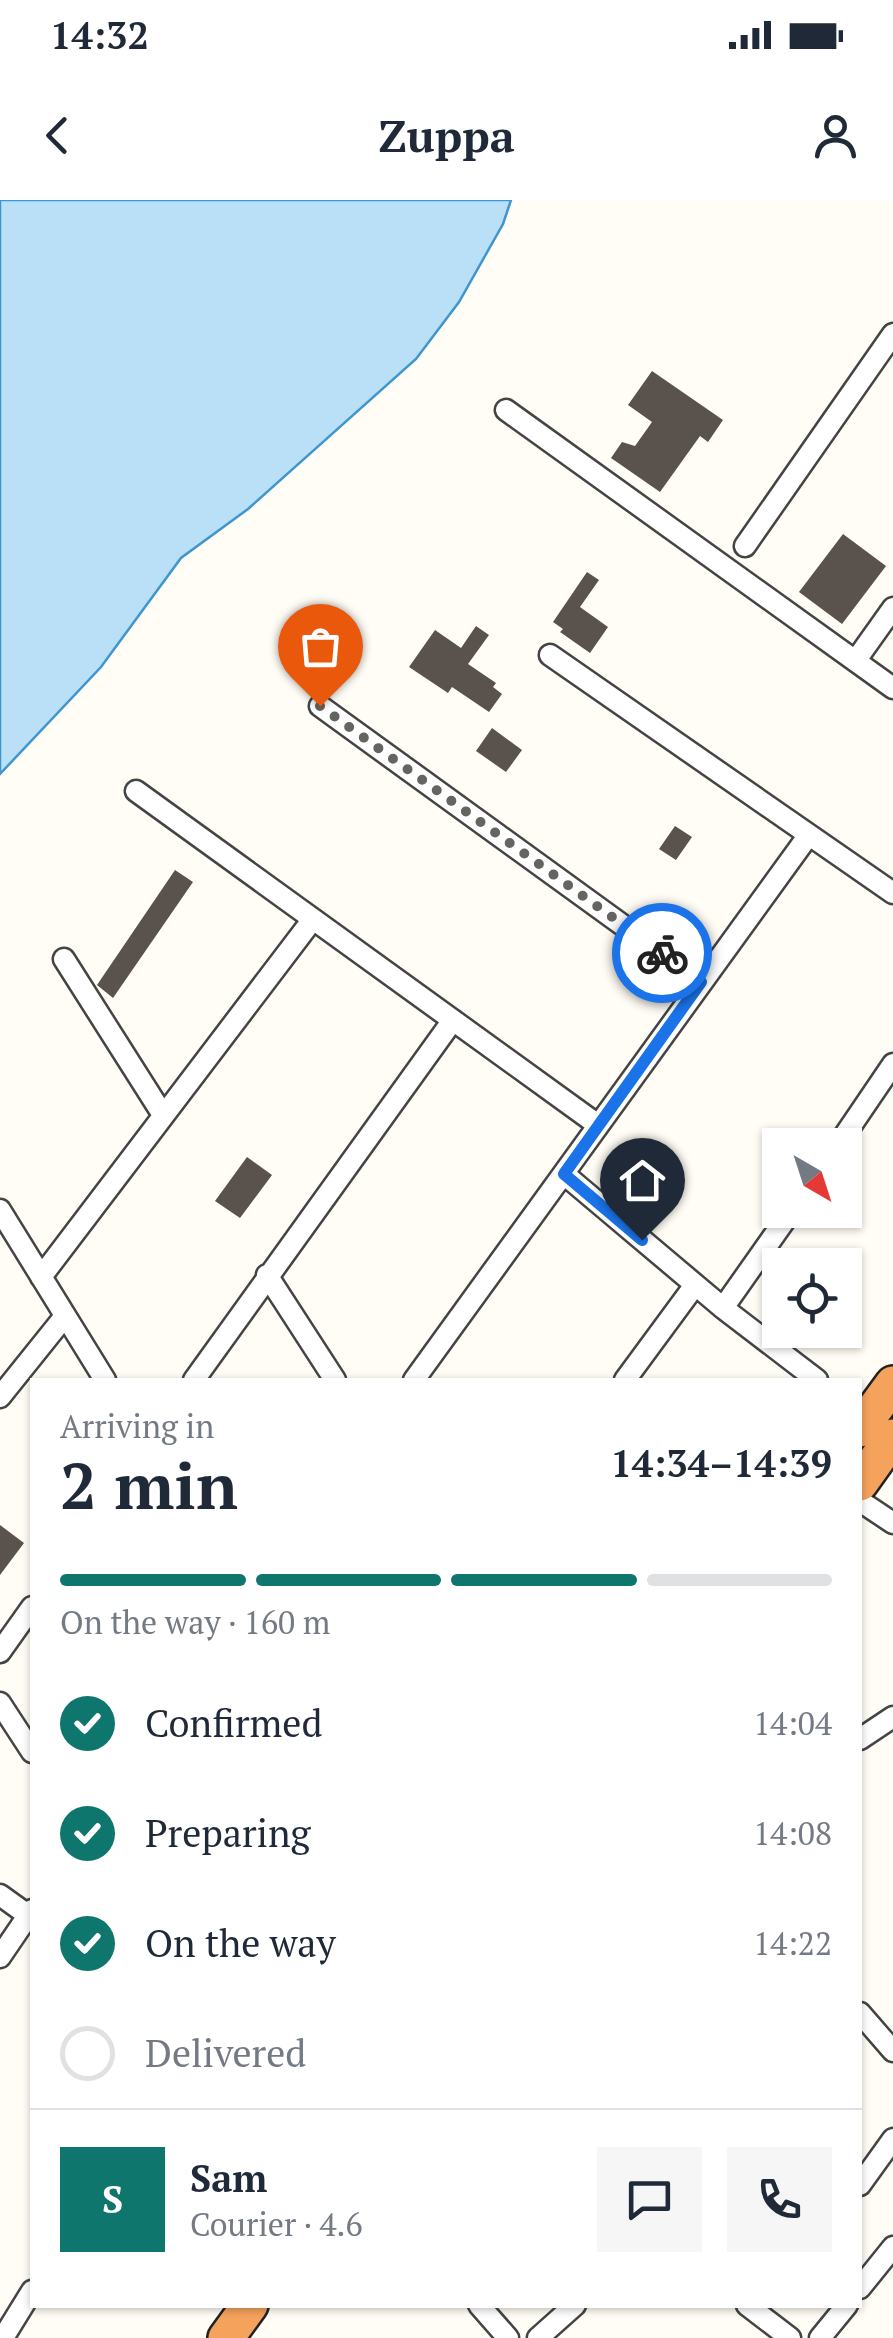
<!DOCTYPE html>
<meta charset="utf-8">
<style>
:root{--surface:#fff;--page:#f6f6f7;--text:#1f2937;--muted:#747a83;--line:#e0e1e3;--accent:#0f766e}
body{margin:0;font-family:"PT Serif",serif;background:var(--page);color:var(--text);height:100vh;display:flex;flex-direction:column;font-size:38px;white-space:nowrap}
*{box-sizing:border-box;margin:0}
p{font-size:32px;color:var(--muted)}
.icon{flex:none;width:55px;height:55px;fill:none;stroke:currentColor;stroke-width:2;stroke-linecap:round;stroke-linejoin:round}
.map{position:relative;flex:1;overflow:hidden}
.sheet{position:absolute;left:30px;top:1178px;width:832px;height:930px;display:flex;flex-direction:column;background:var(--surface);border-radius:0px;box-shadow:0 2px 8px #0004}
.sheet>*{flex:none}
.needle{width:65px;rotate:141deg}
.controls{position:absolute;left:762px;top:928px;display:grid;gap:20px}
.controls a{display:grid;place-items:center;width:100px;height:100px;border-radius:0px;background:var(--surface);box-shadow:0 2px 8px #0004;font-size:50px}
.pin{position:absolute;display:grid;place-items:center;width:85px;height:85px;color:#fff;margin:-102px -42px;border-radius:50% 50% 50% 0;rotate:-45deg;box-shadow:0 0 10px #0007}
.pin .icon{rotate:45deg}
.courier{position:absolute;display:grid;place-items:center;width:100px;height:100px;margin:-50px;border:8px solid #1a73e8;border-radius:50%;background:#fff;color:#222;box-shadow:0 2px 12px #0007}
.overview em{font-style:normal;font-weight:700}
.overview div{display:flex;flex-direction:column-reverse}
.overview{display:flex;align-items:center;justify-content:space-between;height:170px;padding:0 30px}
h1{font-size:65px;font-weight:700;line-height:75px}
.bar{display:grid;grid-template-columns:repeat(4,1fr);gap:15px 10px;align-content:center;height:120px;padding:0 30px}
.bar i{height:12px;border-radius:8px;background:var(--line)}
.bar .selected{background:var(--accent)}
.bar p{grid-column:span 4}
.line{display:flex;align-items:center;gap:25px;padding:0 30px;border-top:2px solid var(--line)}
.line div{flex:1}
.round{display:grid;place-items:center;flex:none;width:105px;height:105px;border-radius:0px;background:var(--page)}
ol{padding:0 30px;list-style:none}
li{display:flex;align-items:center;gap:30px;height:110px}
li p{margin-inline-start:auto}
li .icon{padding:10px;border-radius:50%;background:var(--accent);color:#fff;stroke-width:4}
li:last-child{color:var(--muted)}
li i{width:55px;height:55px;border:5px solid var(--line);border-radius:50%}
.status{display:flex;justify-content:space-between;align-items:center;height:70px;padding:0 50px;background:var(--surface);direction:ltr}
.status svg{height:28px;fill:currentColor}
header{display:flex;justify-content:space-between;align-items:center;height:130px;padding:0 30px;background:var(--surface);font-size:45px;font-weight:700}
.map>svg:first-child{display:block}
</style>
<div class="status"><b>14:32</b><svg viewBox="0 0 49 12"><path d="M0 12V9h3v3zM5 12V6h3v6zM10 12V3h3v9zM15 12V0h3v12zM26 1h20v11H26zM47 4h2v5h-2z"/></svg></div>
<header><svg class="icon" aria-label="back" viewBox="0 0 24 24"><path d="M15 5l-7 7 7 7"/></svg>Zuppa<svg class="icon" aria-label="person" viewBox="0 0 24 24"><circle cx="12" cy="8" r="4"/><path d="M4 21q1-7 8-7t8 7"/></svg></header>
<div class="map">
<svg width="893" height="2138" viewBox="0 0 893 2138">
<rect width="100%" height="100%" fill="#fffdf5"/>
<path fill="#b9e0f7" stroke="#3f96cf" stroke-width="2.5" d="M0 0H511L503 24 459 102 416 159 248 309 181 358 101 467 0 574Z"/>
<path fill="#5a524d" d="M652 171 723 220 708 242 700 236 660 292 611 258 622 242 635 246 652 222 628 205Z
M843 334 886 366 842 424 799 392Z
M587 372 599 380 580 407 608 427 590 453 560 432 563 429 553 422Z
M476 426 489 435 468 464 496 483 493 487 502 494 489 512 452 487 448 493 409 467 435 430 461 448Z
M492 528 522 550 506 572 476 551Z
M675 626 692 637 676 660 659 649Z
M175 670 193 682 113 798 97 785Z
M247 957 272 975 240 1018 215 1001Z
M0 1325 24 1343 0 1375Z"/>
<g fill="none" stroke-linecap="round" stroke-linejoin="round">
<g stroke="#444" stroke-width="25">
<path id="street" d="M506 210 893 488
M745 346 893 134
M550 455 893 693
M856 460 893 408
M320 506 701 782
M136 591 598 925
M64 759 163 915
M838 945 893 864
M564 974 723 1108 817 1180
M0 1010 105 1180
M267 1075 335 1180
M41 1077 313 719
M723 1108 792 1010
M194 1180 453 820
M414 1180 808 636
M625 1180 695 1085
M0 1197 65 1116
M860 1301 893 1323
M0 1452 32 1407
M0 1503 32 1552
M860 1539 893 1517
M0 1695 32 1718
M0 1757 32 1710
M860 1813 893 1851
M860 1985 893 1939
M860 2088 893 2047
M479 2105 508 2138
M747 2105 790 2138
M3 2138 32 2091
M538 2138 575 2105
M820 2138 847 2105"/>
</g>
<g stroke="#222" stroke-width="40">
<path id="highway" d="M860 1229 893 1184
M860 1283 893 1237
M226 2138 250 2105"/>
</g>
<use href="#street" stroke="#fff" stroke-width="20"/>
<use href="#highway" stroke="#f5a25d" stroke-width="35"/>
</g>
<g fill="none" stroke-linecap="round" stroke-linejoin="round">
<path stroke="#646461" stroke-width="10" stroke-dasharray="0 18" d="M320 506 662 753"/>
<path stroke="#1a73e8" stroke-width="12" d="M642 1040 564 974 701 782 662 753"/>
</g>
</svg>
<div class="controls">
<a><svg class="needle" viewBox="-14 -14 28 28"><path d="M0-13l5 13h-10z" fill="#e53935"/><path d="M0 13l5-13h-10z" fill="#747a83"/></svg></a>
<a><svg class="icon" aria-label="locate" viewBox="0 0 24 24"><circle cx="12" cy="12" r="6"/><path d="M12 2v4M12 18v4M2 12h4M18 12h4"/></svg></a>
</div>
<div class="pin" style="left:320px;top:506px;background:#ea580c"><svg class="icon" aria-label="bag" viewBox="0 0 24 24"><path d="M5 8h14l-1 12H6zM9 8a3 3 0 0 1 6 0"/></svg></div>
<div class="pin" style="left:642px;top:1040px;background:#1f2937"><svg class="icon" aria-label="home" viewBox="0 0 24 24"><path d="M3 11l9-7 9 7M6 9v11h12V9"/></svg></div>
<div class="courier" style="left:662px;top:753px"><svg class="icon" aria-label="bike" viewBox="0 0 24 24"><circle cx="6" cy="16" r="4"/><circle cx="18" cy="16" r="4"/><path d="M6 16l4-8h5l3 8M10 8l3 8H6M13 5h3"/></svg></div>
<section class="sheet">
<div class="overview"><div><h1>2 min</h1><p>Arriving in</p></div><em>14:34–14:39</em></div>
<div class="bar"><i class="selected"></i><i class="selected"></i><i class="selected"></i><i></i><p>On the way · 160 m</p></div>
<ol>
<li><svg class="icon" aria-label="check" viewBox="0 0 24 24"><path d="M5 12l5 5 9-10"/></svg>Confirmed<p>14:04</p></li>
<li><svg class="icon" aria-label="check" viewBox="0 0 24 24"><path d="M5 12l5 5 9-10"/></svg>Preparing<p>14:08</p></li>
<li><svg class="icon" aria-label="check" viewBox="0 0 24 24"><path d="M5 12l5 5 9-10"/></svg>On the way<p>14:22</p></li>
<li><i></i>Delivered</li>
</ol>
<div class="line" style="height:180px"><b class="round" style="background:var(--accent);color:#fff">S</b><div><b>Sam</b><p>Courier · 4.6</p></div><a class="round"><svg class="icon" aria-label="chat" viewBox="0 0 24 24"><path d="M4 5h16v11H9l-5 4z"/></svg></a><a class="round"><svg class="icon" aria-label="phone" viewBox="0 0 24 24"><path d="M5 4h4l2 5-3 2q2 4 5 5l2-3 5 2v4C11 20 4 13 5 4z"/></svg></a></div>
</section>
</div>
